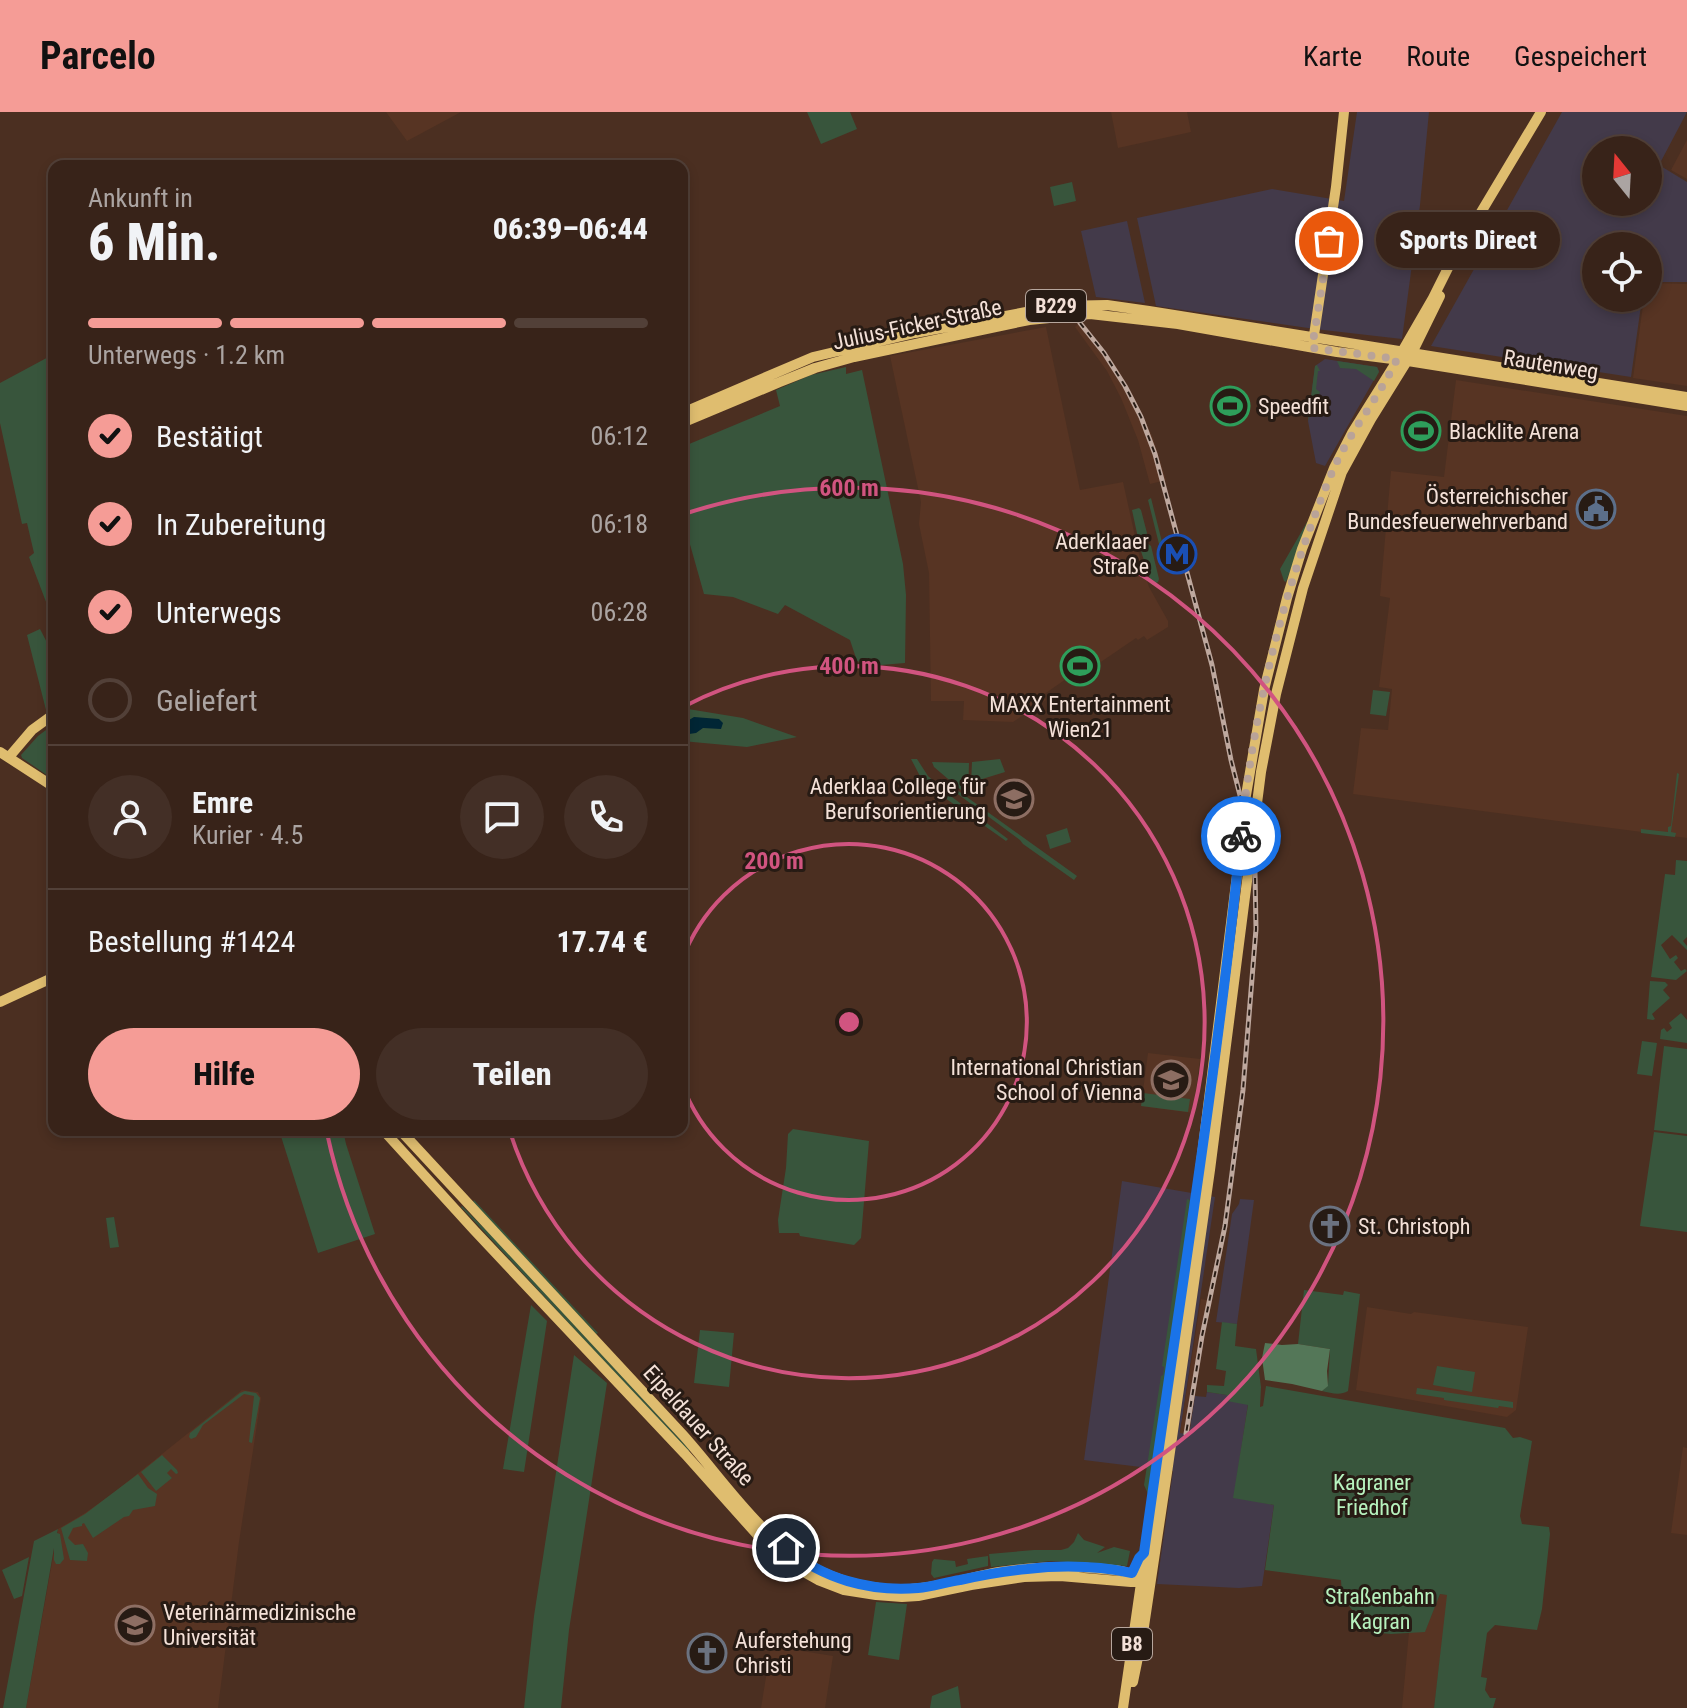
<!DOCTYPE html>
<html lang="de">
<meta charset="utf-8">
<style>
:root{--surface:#382319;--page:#432f26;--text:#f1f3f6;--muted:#aba4a2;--line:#524038;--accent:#f59c96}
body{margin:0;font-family:"Roboto Condensed",sans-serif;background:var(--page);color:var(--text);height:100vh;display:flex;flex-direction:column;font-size:30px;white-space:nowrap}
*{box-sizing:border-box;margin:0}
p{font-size:26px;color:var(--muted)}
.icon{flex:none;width:44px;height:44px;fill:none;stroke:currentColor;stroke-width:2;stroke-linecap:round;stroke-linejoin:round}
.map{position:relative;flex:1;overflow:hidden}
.panel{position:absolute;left:48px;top:48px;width:640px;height:976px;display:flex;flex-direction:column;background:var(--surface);border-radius:16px;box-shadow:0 4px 12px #0003,0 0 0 2px var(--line)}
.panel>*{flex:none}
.needle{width:52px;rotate:342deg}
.buttons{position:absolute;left:1582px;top:24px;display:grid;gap:16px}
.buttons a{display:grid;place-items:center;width:80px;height:80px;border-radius:50%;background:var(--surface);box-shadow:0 4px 12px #0003,0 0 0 2px var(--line);font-size:40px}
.pin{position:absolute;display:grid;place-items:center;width:68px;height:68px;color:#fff;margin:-34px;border:4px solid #fff;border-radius:50%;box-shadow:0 2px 8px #0007}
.courier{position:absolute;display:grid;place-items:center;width:80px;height:80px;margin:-40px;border:6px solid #1a73e8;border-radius:50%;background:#fff;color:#222;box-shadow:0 2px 10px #0007}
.bubble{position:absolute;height:56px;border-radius:28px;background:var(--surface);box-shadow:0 4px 12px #0003,0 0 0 2px var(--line);font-size:26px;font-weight:800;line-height:56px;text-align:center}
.headline em{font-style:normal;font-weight:800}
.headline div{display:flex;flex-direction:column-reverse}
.headline{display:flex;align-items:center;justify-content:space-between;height:136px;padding:0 40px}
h1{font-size:52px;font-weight:800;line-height:60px}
.bar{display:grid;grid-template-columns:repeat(4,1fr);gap:12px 8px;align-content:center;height:96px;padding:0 40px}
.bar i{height:10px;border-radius:6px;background:var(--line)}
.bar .current{background:var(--accent)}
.bar p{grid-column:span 4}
.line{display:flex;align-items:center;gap:20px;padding:0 40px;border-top:2px solid var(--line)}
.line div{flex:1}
.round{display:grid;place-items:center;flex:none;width:84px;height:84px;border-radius:42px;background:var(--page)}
ol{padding:0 40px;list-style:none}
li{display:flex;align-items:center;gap:24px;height:88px}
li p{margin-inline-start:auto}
li .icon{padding:8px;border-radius:50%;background:var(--accent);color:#111;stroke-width:4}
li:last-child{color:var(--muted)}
li i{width:44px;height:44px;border:4px solid var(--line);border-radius:50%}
.cta{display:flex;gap:16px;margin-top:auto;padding:16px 40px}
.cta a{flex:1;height:92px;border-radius:48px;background:var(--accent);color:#111;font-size:32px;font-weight:800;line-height:92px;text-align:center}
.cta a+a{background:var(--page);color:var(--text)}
header{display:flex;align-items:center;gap:48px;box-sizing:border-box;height:112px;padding:0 40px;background:var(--accent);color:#111}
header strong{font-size:38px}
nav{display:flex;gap:44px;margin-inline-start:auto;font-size:28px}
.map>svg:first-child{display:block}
</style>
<header>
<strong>Parcelo</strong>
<nav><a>Karte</a><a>Route</a><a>Gespeichert</a></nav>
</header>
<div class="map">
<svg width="1687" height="1596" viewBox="0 0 1687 1596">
<rect width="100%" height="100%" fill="#4b2f21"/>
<path fill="#433a4a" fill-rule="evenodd" d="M1357 0H1429L1420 93 1402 227 1315 217 1156 194 1137 106 1272 77 1344 89Z
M1562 0H1687L1659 53 1687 70V170H1648V134H1596V186H1642L1631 265 1431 234ZM1596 38H1648V90H1596Z
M1127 109 1145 191 1096 185 1081 119Z
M1325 247 1377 255 1379 259 1325 354 1316 351 1308 309 1315 254Z
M1122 1069 1215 1085 1180 1321 1189 1322 1195 1284 1206 1285 1207 1280 1228 1283 1248 1292 1234 1385 1274 1393 1262 1474 1239 1476 1157 1472 1173 1359 1084 1348Z
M1240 1087 1254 1088 1237 1212 1216 1210 1232 1102 1239 1092Z"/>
<path fill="#573423" d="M386 0H461L407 29Z
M1111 0H1187L1191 20 1118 36Z
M1687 28V67L1671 58Z
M1648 171 1687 172V274L1633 266 1644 186H1648Z
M1081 209 1116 254 1135 287 1153 326 1166 368 1150 372 1138 328 1121 286 1107 259 1075 215Z
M1046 215 1080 378 1123 370 1141 451 1149 475 1168 509V515L1147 528 1144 524 1138 528 1136 526 1070 571 1066 567 1043 583 1046 588 1013 610 963 608 964 589H931L929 461 919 412 921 390 890 244Z
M1456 268 1687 304V726L1353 682 1361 616 1388 618 1392 577 1379 575 1390 486 1380 484 1391 359 1444 365Z
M1148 941 1200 947 1193 1001 1141 994Z
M1201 1187 1212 1189 1200 1247 1189 1322 1180 1321Z
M1367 1195 1411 1202 1414 1200 1528 1215 1516 1298 1507 1305 1356 1278Z
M242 1278 258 1280 261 1286 239 1430 218 1596H26L58 1417 85 1401 112 1382Z
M1683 1335 1687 1336V1423L1671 1421Z
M1440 1482 1448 1483 1434 1596H1402L1409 1520 1425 1519Z
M771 1534 833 1544 825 1596H761Z"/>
<path fill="#38553c" d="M807 0H850L857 17 821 32Z
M1072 70 1076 89 1054 94 1050 75Z
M54 242V511L29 445 34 441 27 411 22 412 0 311V271Z
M1337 249 1377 255 1379 260 1374 269 1356 257 1340 256Z
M1317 253 1320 259H1318L1316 277 1320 280 1313 294 1308 309 1315 254Z
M846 255V262L862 258 903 452 906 483 905 551 869 554 857 549 850 528 785 493 778 502 733 485 704 482 682 404V335L780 294 776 278 811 263Z
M1151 386 1169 458 1166 460 1148 388Z
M1139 396 1141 398 1147 421 1146 423 1138 426 1132 398Z
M1307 410H1308L1286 470 1284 469 1280 457Z
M1147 431 1151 434 1159 467 1158 470 1152 473 1139 433Z
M40 517 54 544V594L46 598 27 523Z
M1373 578 1390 580 1386 604 1370 602Z
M682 596 743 606 797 625 747 635 682 629Z
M54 612V668L22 646 21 643 38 624Z
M911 647H917L928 664 947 681 944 685 921 666Z
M1000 647 1005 660 979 668V669L971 672 972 650Z
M932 650 969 651 968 684 934 655Z
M1677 661 1679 662 1671 720 1676 721 1675 725 1641 721V717L1668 720V715L1671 714Z
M957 678 1077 764 1074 768 1023 732 1020 728 955 680Z
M948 682 1008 727 1006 729 945 686Z
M1067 716 1071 730 1050 737 1046 723Z
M1676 748 1687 749V825L1683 829 1687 834V838L1672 823 1661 833 1670 847 1676 843 1678 846 1674 850 1681 859 1685 857 1687 859 1676 868 1651 865 1665 762 1675 763Z
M1650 869 1665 870 1668 873 1663 878 1670 886 1652 902 1655 907 1653 908 1647 907Z
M1681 901 1687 908V931L1660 927 1661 918 1664 916 1667 920 1672 916 1669 911Z
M1642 929 1657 931 1652 964 1637 962Z
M1664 934 1687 937V1022L1654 1018Z
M1143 981 1190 987 1188 1000 1141 994Z
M793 1017 869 1029 861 1126 854 1133 800 1124 799 1121H779L778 1108 786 1056 788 1022Z
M279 1018H343L346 1032 375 1122 318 1141Z
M1654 1020 1687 1024V1120L1640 1114Z
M1187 1087 1190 1088 1186 1115 1189 1116 1149 1382H1148L1144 1373 1161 1264 1163 1263 1164 1255 1162 1254Z
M474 1088 598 1221 596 1222 473 1090Z
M462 1094 504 1136 690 1338 688 1340 461 1095Z
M114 1105 119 1135 110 1136 106 1106Z
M1304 1178 1343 1183 1344 1179 1360 1182 1348 1279C1340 1284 1331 1281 1322 1279L1328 1273 1330 1237 1298 1232Z
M531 1193 547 1209 524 1360 503 1357Z
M1222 1210 1237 1212 1235 1234 1256 1237 1261 1275 1260 1295 1263 1294 1266 1274 1505 1316 1513 1326 1520 1325 1532 1329 1520 1404 1522 1412 1549 1415 1550 1422 1542 1497 1537 1518 1495 1513 1487 1521 1481 1565 1487 1566 1485 1578 1490 1586H1496L1493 1596H1434L1447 1483 1440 1482 1425 1520 1391 1522 1368 1520 1342 1484 1341 1468 1265 1458 1274 1393 1233 1386 1248 1293 1227 1289V1283L1207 1280V1273L1224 1274 1226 1259 1216 1257Z
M700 1218 734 1221 729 1275 694 1271Z
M574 1243 607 1271 569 1518 561 1596H524L534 1504Z
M1437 1254 1475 1260 1472 1280 1433 1273Z
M1417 1276 1513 1290V1296L1499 1294 1498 1296 1444 1288V1286L1416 1282Z
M245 1279 256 1281 260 1286 252 1331 249 1330 254 1284 244 1282 203 1313 196 1325 191 1327 189 1325 190 1321 240 1281Z
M162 1343 177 1358 178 1361 176 1362 171 1357 167 1361 172 1366 156 1379 141 1360Z
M138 1362 148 1376 157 1382 155 1394 133 1398 129 1404 124 1405 93 1426 84 1411 82 1412V1414L73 1416 68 1426 75 1433 83 1432 88 1441 87 1449 70 1448 61 1416 85 1402Z
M58 1417 57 1421 60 1422 64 1447 60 1452H56L54 1448V1436L26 1596H3L34 1429Z
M1078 1421 1084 1428 1105 1435 1097 1441 1114 1435 1130 1439 1127 1454 1051 1449 991 1455 989 1442 1034 1438H1061L1068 1436 1074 1430Z
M988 1444V1454L934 1466 931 1462 932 1450 934 1447 955 1449 956 1455 968 1452 967 1447Z
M29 1445 22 1484 14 1487 2 1458Z
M876 1490 907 1492 899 1548 868 1543Z
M958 1574 961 1596H930L932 1584Z"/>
<path fill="#547758" d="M1265 1231 1282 1233 1298 1232 1330 1237 1327 1259 1328 1274 1322 1279 1292 1272 1265 1268 1262 1246Z"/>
<path fill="#002635" d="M694 605 719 607 723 611 721 617 703 616 696 621 689 622 684 618V611Z"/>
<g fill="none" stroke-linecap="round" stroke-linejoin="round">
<path stroke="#dfbd6f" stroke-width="10" d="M1313 230 1336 75 1344 0
M682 301 813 245 915 221 1058 194 1107 193 1149 199 1687 285
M682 311 780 270 815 256 854 245 1029 208 1090 202 1178 212 1337 240 1408 249 1687 294
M0 640 54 675
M9 645 32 618 54 602
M0 890 54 865
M383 1018 474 1118 685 1342 761 1427 791 1453 818 1468 844 1478 876 1483 902 1485 918 1484 971 1473 1024 1465 1060 1464 1131 1470 1144 1469
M400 1018 683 1323C725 1370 762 1429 820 1459 850 1474 888 1480 921 1476 947 1473 973 1465 999 1460 1033 1455 1067 1453 1102 1457 1119 1458 1128 1458 1141 1469
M1133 1570 1143 1521 1168 1354 1210 1058 1261 660 1276 582 1303 476 1342 360 1371 307 1412 241 1440 184
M1123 1596 1197 1083 1238 755 1244 695 1264 578 1287 486 1302 437 1334 356 1352 321 1392 257 1433 186 1450 152 1541 0"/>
<g stroke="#bea89e" stroke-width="5">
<path id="rail" d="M1080 211 1104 241 1125 274 1141 305 1155 342 1212 553 1231 648 1248 715 1255 761 1256 817 1243 978 1225 1114 1202 1224 1186 1322"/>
</g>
<use href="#rail" stroke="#271b14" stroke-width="2" stroke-dasharray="6" stroke-linecap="butt"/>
</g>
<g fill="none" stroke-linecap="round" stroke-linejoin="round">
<path stroke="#b9a398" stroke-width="8" stroke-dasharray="0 14.4" d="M1241 724C1253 600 1284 473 1333 358 1350 319 1379 286 1397 247L1312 236 1329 129"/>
<path stroke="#1a73e8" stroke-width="10" d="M786 1436C823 1467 870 1480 918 1476 932 1475 946 1470 960 1468 982 1463 1005 1459 1027 1457 1062 1453 1098 1454 1132 1461L1139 1446 1144 1441C1177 1202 1217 964 1241 724"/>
</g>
<g fill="none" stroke="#d15480" stroke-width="4">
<path d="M682 848A178 178 0 1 1 682 972"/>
<path d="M685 594A356 356 0 1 1 510 1020"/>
<path d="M684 402A534 534 0 1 1 327 1021"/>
</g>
<defs>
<g id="stadium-ring" transform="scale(2)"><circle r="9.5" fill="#271b14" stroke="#2e9e5b" stroke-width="1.5"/><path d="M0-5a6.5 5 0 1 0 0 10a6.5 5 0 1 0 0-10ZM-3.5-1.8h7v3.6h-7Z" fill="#2e9e5b"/></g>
<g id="civic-ring" transform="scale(2)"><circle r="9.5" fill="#271b14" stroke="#5c6f8a" stroke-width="1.5"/><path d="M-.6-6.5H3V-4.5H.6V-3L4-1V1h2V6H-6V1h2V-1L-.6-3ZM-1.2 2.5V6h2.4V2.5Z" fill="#5c6f8a"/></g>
<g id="metro-ring" transform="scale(2)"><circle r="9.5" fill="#271b14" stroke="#1a4fb4" stroke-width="1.5"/><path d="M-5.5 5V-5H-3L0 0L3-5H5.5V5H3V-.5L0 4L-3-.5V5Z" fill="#1a4fb4"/></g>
<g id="school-ring" transform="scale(2)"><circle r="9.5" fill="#271b14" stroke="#8d6e63" stroke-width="1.5"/><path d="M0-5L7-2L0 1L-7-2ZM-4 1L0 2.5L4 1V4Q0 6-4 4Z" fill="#8d6e63"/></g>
<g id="church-ring" transform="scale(2)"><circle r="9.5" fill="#271b14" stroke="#6b7280" stroke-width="1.5"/><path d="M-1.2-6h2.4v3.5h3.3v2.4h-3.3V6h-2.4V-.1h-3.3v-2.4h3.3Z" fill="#6b7280"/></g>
<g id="university-ring" transform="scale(2)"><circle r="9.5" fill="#271b14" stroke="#8d6e63" stroke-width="1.5"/><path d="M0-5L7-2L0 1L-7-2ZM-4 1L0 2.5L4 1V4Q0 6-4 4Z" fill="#8d6e63"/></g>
</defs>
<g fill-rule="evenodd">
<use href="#stadium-ring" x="1230" y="294"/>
<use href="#stadium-ring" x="1421" y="319"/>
<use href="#civic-ring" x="1596" y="397"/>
<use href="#metro-ring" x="1177" y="442"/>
<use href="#stadium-ring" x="1080" y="554"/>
<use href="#school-ring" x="1014" y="687"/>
<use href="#school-ring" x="1171" y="968"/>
<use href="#church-ring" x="1330" y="1114"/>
<use href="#university-ring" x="135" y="1513"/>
<use href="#church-ring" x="707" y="1541"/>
</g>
<g text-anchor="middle" stroke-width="6" stroke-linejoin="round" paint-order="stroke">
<g fill="#271b14" stroke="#b6a69d" stroke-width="2">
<rect x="1026" y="178" width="60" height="32" rx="6"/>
<rect x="1112" y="1516" width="40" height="32" rx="6"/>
</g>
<g font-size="20" font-weight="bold" fill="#f4e1d8">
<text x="1056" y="201">B229</text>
<text x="1132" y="1539">B8</text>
</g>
<g font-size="22" fill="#f4e1d8" stroke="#271b14">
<text transform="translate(917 212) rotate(-12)" y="8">Julius-Ficker-Straße</text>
<text transform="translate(1551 252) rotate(9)" y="8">Rautenweg</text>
<text transform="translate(699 1313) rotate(48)" y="8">Eipeldauer Straße</text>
</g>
<g font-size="22" fill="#f4e1d8" stroke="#271b14" text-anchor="start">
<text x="1258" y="302">Speedfit</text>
<text x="1449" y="327">Blacklite Arena</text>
<text x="1568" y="392" text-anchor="end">Österreichischer<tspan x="1568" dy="25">Bundesfeuerwehrverband</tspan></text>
<text x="1149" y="437" text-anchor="end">Aderklaaer<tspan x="1149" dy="25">Straße</tspan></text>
<text x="1080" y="600" text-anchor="middle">MAXX Entertainment<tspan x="1080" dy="25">Wien21</tspan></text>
<text x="986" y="682" text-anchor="end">Aderklaa College für<tspan x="986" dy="25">Berufsorientierung</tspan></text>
<text x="1143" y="963" text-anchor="end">International Christian<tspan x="1143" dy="25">School of Vienna</tspan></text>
<text x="1358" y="1122">St. Christoph</text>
<text x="163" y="1508">Veterinärmedizinische<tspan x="163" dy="25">Universität</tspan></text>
<text x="735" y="1536">Auferstehung<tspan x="735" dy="25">Christi</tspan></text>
</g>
<g font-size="22" fill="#b7f2be" stroke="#271b14">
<text x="1372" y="1378">Kagraner<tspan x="1372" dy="25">Friedhof</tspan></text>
<text x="1380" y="1492">Straßenbahn<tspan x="1380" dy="25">Kagran</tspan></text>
</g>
</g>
<circle cx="849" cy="910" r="12" fill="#d15480" stroke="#271b14" stroke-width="4"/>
<g font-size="24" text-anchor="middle" font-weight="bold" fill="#d15480" stroke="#271b14" stroke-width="6" stroke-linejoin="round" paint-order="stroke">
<text x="849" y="384">600 m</text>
<text x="849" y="562">400 m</text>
<text x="774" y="757">200 m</text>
</g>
</svg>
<div class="buttons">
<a><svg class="needle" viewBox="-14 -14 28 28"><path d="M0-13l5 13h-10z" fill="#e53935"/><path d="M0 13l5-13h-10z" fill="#aba4a2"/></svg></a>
<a><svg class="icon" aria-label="locate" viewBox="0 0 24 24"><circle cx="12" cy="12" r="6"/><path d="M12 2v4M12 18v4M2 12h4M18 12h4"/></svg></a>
</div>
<div class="pin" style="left:1329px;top:129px;background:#ea580c"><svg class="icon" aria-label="bag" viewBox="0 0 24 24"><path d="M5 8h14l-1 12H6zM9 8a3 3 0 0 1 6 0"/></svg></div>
<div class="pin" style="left:786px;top:1436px;background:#1f2937"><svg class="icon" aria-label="home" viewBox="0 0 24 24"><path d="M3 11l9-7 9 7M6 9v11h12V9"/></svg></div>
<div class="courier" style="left:1241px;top:724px"><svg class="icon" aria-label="bike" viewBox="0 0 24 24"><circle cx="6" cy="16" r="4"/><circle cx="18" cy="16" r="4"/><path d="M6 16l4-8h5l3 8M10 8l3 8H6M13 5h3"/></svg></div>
<div class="bubble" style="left:1376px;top:100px;width:184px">Sports Direct</div>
<section class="panel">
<div class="headline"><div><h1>6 Min.</h1><p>Ankunft in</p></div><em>06:39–06:44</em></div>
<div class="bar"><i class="current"></i><i class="current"></i><i class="current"></i><i></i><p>Unterwegs · 1.2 km</p></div>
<ol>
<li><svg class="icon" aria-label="check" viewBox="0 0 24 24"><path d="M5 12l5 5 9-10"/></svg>Bestätigt<p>06:12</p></li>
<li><svg class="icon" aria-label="check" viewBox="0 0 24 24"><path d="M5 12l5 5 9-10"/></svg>In Zubereitung<p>06:18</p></li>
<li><svg class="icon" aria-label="check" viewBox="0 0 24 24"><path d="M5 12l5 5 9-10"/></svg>Unterwegs<p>06:28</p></li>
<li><i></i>Geliefert</li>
</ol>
<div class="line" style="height:144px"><a class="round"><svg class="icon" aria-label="person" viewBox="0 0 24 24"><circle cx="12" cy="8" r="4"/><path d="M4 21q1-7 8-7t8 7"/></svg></a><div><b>Emre</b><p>Kurier · 4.5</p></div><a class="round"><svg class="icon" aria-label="chat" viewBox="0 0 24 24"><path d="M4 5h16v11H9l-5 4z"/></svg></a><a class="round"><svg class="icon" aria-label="phone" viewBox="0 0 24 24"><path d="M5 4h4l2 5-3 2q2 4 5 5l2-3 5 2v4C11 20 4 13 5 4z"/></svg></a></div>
<div class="line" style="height:104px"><div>Bestellung #1424</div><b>17.74 €</b></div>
<div class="cta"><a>Hilfe</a><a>Teilen</a></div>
</section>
</div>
